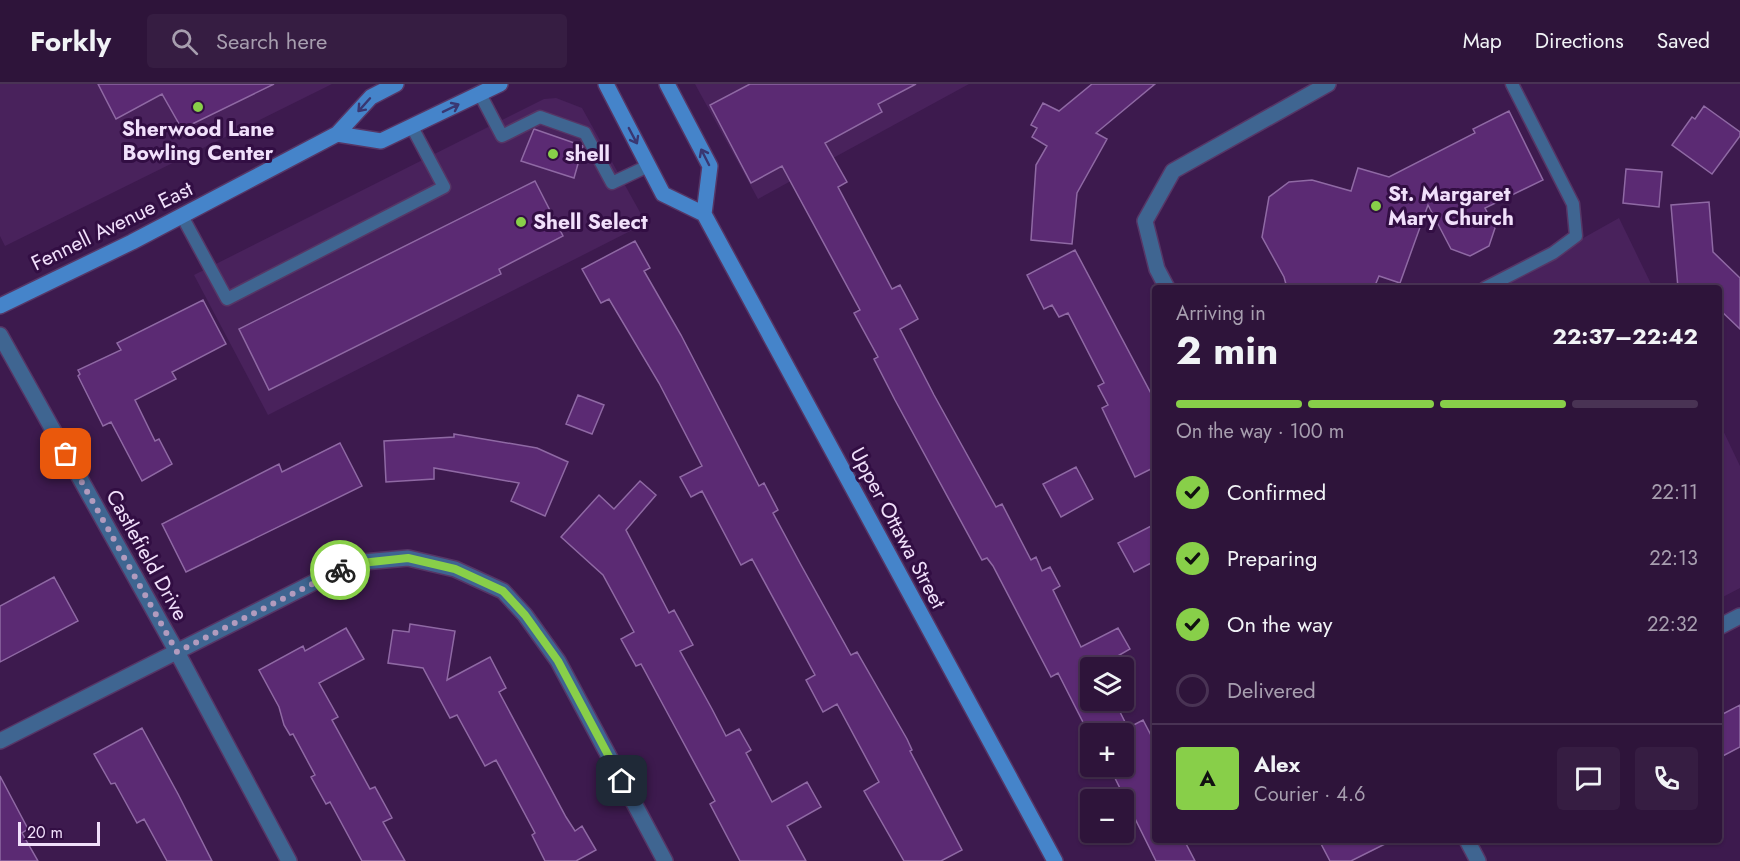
<!DOCTYPE html>
<meta charset="utf-8">
<style>
:root{--surface:#2e143a;--page:#361d42;--text:#f1f3f6;--muted:#a79eaf;--line:#493354;--accent:#88cf49}
body{margin:0;font-family:Jost,sans-serif;background:var(--page);color:var(--text);height:100vh;display:flex;flex-direction:column;font-size:22px;white-space:nowrap}
*{box-sizing:border-box;margin:0}
p{font-size:20px;color:var(--muted)}
.icon{flex:none;width:33px;height:33px;fill:none;stroke:currentColor;stroke-width:2;stroke-linecap:round;stroke-linejoin:round}
.map{position:relative;flex:1;overflow:hidden}
.panel{position:absolute;left:1152px;top:201px;width:570px;height:558px;display:flex;flex-direction:column;background:var(--surface);border-radius:6px;box-shadow:0 2px 4px #0004,0 0 0 2px var(--line)}
.panel>*{flex:none}
.controls{position:absolute;left:1080px;top:573px;display:grid;gap:12px}
.controls a{display:grid;place-items:center;width:54px;height:54px;border-radius:6px;background:var(--surface);box-shadow:0 2px 4px #0004,0 0 0 2px var(--line);font-size:30px}
.scale{position:absolute;left:18px;bottom:15px;width:82px;box-sizing:border-box;padding-left:6px;border:3px solid #f1e0fb;border-top:0;font-size:16px;line-height:21px;white-space:nowrap;color:#f1e0fb;-webkit-text-stroke:4px #320e43;paint-order:stroke}
.pin{position:absolute;display:grid;place-items:center;width:51px;height:51px;color:#fff;margin:-26px;border-radius:12px;box-shadow:0 3px 9px #0006}
.courier{position:absolute;display:grid;place-items:center;width:60px;height:60px;margin:-30px;border:4px solid #88cf49;border-radius:50%;background:#fff;color:#222;box-shadow:0 2px 8px #0007}
.overview em{font-style:normal;font-weight:700}
.overview div{display:flex;flex-direction:column-reverse}
.overview{display:flex;align-items:center;justify-content:space-between;height:102px;padding:0 24px}
h1{font-size:39px;font-weight:700;line-height:45px}
.bar{display:grid;grid-template-columns:repeat(4,1fr);gap:9px 6px;align-content:center;height:72px;padding:0 24px}
.bar i{height:8px;border-radius:4px;background:var(--line)}
.bar .current{background:var(--accent)}
.bar p{grid-column:span 4}
.line{display:flex;align-items:center;gap:15px;padding:0 24px;border-top:2px solid var(--line)}
.line div{flex:1}
.round{display:grid;place-items:center;flex:none;width:63px;height:63px;border-radius:6px;background:var(--page)}
ol{padding:0 24px;list-style:none}
li{display:flex;align-items:center;gap:18px;height:66px}
li p{margin-inline-start:auto}
li .icon{padding:6px;border-radius:50%;background:var(--accent);color:#111;stroke-width:4}
li:last-child{color:var(--muted)}
li i{width:33px;height:33px;border:3px solid var(--line);border-radius:50%}
header{display:flex;align-items:center;gap:36px;box-sizing:border-box;height:84px;padding:0 30px;background:var(--surface);border-bottom:2px solid var(--line)}
header strong{font-size:28px}
nav{display:flex;gap:33px;margin-inline-start:auto;font-size:21px}
.search{width:420px;height:54px;background:var(--page);display:flex;align-items:center;gap:15px;box-sizing:border-box;padding:0 21px;border-radius:6px;color:var(--muted);font-size:22px}
.map>svg:first-child{display:block}
</style>
<header>
<strong>Forkly</strong>
<div class="search"><svg class="icon" aria-label="search" viewBox="0 0 24 24"><circle cx="10" cy="10" r="6"/><path d="M15 15l6 6"/></svg>Search here</div>
<nav><a>Map</a><a>Directions</a><a>Saved</a></nav>
</header>
<div class="map">
<svg width="1740" height="777" viewBox="0 0 1740 777">
<rect width="100%" height="100%" fill="#3d1a4e"/>
<path fill="#49225c" d="M0 0H332L5 162 0 152Z
M695 0H969L758 115Z
M556 14 582 24 646 139 268 331 194 191 544 15Z
M1619 134 1653 204H1494Z
M1719 338 1740 382V504L1719 515Z"/>
<path fill="#5b2a73" stroke="#8f69a4" stroke-width="1.5" d="M98 0H274L182 45 162 10 116 35Z
M750 0H916L878 20 882 28 825 59 847 98 838 103 892 205 900 201 918 235 900 245 934 311 996 423 1002 420 1031 476 1036 473 1042 487 1050 483 1060 502 1053 506 1081 563 1118 544 1130 565 1097 584H1090V616H1114L1128 644 1143 636 1155 659V756H1184L1195 777H1156L1109 682H1124V650H1089L1058 589 1051 593 993 482 987 474 982 476 895 316 874 275 878 273 854 229 860 226 782 82 751 99 710 21Z
M1092 0H1155L1096 49 1107 55 1077 109 1072 160 1031 156 1036 81 1047 62 1032 53 1037 44 1031 41 1043 19 1059 27Z
M1704 22 1740 48V52L1712 90 1672 61 1692 33 1695 35Z
M1509 27 1543 96 1485 124 1495 144 1489 162 1470 172 1451 165 1428 121 1400 199 1379 192 1374 204H1287L1284 193 1262 153 1269 113 1289 98 1312 96 1351 107 1358 84 1389 93 1475 49 1473 45Z
M534 45 583 62 574 94 521 77Z
M1626 85 1662 88 1659 123 1623 119Z
M535 97 563 152 499 185 501 190 269 306 239 245Z
M1709 118 1713 168 1740 194V245L1719 225V204H1678L1671 121Z
M635 157 650 184 644 187 681 251 759 402 764 399 778 426 773 429 801 481 851 571 857 568 907 655 912 666 910 667 962 766 941 777H904L864 707 879 698 837 620 823 628 806 596 815 591 752 475 741 481 702 407 691 413 680 393 702 382 659 299 609 215 601 219 582 185Z
M1075 166 1155 317V383L1135 393 1102 324 1108 321 1098 302 1104 299 1068 229 1059 233 1052 221 1044 225 1027 191Z
M203 216 226 260 172 288 176 295 135 316 155 357 159 355 172 380 142 397 111 338 103 342 78 292 80 290 78 286 121 266 117 259Z
M578 311 604 321 592 350 566 340Z
M454 350 537 364 568 378 545 432 511 417 519 399 434 384V395L386 398 384 357 454 353Z
M340 359 362 402 186 488 162 440 279 380 282 388Z
M1076 383 1093 415 1061 433 1043 400Z
M640 397 656 411 626 446 669 529 674 526 693 561 680 567 712 625 726 652 739 645 751 666 746 669 772 718 807 698 821 723 787 742 806 777H740L710 720 715 717 675 643 641 580 636 582 621 555 634 548 603 491 561 453 599 411 614 425Z
M1155 440V477L1134 488 1118 459Z
M54 493 78 537 0 578V522Z
M410 540 455 547 447 596 490 573 506 604 499 608 566 733 575 747 582 742 596 766 576 777H545L532 751 535 749 496 676 485 682 457 631 450 634 423 584 388 579 393 546 409 548Z
M346 544 364 575 319 599 338 633 332 636 370 705 375 703 392 734 383 738 405 777H362L330 718 326 720 311 693 315 691 293 650 290 651 284 641 279 623 259 586 303 562 305 567Z
M1740 621V663L1719 674V632Z
M142 644 178 710 212 777H167L144 735 137 739 115 699 111 700 94 670Z
M0 692 28 745 22 749 38 777H0Z
M1319 756H1393L1351 777H1330Z"/>
<g fill="none" stroke-linecap="round" stroke-linejoin="round">
<g stroke="#563666" stroke-width="15">
<path id="service" d="M480 10 502 52 540 33 585 49 612 99 648 82
M182 132 227 215 444 103 412 43
M1485 204 1553 169 1576 152 1573 120 1512 0"/>
</g>
<g stroke="#563666" stroke-width="18">
<path id="minor" d="M1167 204 1157 185 1145 137 1173 87 1328 0
M0 251 177 568 289 777
M1719 543 1740 532
M0 657 352 479 408 474 455 485 503 507 525 531 558 577 665 777
M1467 756 1478 777"/>
</g>
<g stroke="#563666" stroke-width="18">
<path id="secondary" d="M606 0 663 110 704 130
M667 0 710 82 704 130 1055 777
M337 50 381 57 500 0
M0 222 132 158 337 50 371 13 396 0"/>
</g>
<use href="#service" stroke="#3f6591" stroke-width="12"/>
<use href="#minor" stroke="#3f6591" stroke-width="15"/>
<use href="#secondary" stroke="#4584ca" stroke-width="15"/>
</g>
<defs><path id="oneway-shaft" d="M-6 0H5M1.5-3L5.5 0L1.5 3" fill="none" stroke-width="1.6" stroke-linecap="round" stroke-linejoin="round" transform="scale(1.5)"/></defs>
<g stroke="#393772">
<use href="#oneway-shaft" transform="translate(364 21) rotate(132)"/>
<use href="#oneway-shaft" transform="translate(451 24) rotate(-26)"/>
<use href="#oneway-shaft" transform="translate(633 52) rotate(62)"/>
<use href="#oneway-shaft" transform="translate(705 73) rotate(-117)"/>
</g>
<g fill="none" stroke-linecap="round" stroke-linejoin="round">
<path stroke="#b29bbe" stroke-width="6" stroke-dasharray="0 10.8" d="M66 370 177 568 340 486"/>
<path stroke="#88cf49" stroke-width="8" d="M340 486 352 480 408 474 455 485 503 507 525 531 558 577 622 697"/>
</g>
<g fill="#88cf49" stroke="#320e43" stroke-width="2">
<circle cx="198" cy="23" r="6"/>
<circle cx="553" cy="70" r="6"/>
<circle cx="1376" cy="122" r="6"/>
<circle cx="521" cy="138" r="6"/>
</g>
<g text-anchor="middle" stroke-width="6" stroke-linejoin="round" paint-order="stroke">
<g font-size="21" font-weight="bold" fill="#f1e0fb" stroke="#320e43" text-anchor="start">
<text x="198" y="52" text-anchor="middle">Sherwood Lane<tspan x="198" dy="24">Bowling Center</tspan></text>
<text x="565" y="77">shell</text>
<text x="1388" y="117">St. Margaret<tspan x="1388" dy="24">Mary Church</tspan></text>
<text x="533" y="145">Shell Select</text>
</g>
<g font-size="21" fill="#f1e0fb" stroke="#320e43">
<text transform="translate(112 142) rotate(-26)" y="7">Fennell Avenue East</text>
<text transform="translate(898 444) rotate(62)" y="7">Upper Ottawa Street</text>
<text transform="translate(147 471) rotate(61)" y="7">Castlefield Drive</text>
</g>
</g>
</svg>
<div class="controls">
<a><svg class="icon" aria-label="layers" viewBox="0 0 24 24"><path d="M12 4l9 5-9 5-9-5zM3 14l9 5 9-5"/></svg></a>
<a>+</a>
<a>−</a>
</div>
<div class="scale">20 m</div>
<div class="pin" style="left:66px;top:370px;background:#ea580c"><svg class="icon" aria-label="bag" viewBox="0 0 24 24"><path d="M5 8h14l-1 12H6zM9 8a3 3 0 0 1 6 0"/></svg></div>
<div class="pin" style="left:622px;top:697px;background:#1f2937"><svg class="icon" aria-label="home" viewBox="0 0 24 24"><path d="M3 11l9-7 9 7M6 9v11h12V9"/></svg></div>
<div class="courier" style="left:340px;top:486px"><svg class="icon" aria-label="bike" viewBox="0 0 24 24"><circle cx="6" cy="16" r="4"/><circle cx="18" cy="16" r="4"/><path d="M6 16l4-8h5l3 8M10 8l3 8H6M13 5h3"/></svg></div>
<section class="panel">
<div class="overview"><div><h1>2 min</h1><p>Arriving in</p></div><em>22:37–22:42</em></div>
<div class="bar"><i class="current"></i><i class="current"></i><i class="current"></i><i></i><p>On the way · 100 m</p></div>
<ol>
<li><svg class="icon" aria-label="check" viewBox="0 0 24 24"><path d="M5 12l5 5 9-10"/></svg>Confirmed<p>22:11</p></li>
<li><svg class="icon" aria-label="check" viewBox="0 0 24 24"><path d="M5 12l5 5 9-10"/></svg>Preparing<p>22:13</p></li>
<li><svg class="icon" aria-label="check" viewBox="0 0 24 24"><path d="M5 12l5 5 9-10"/></svg>On the way<p>22:32</p></li>
<li><i></i>Delivered</li>
</ol>
<div class="line" style="height:108px"><b class="round" style="background:var(--accent);color:#111">A</b><div><b>Alex</b><p>Courier · 4.6</p></div><a class="round"><svg class="icon" aria-label="chat" viewBox="0 0 24 24"><path d="M4 5h16v11H9l-5 4z"/></svg></a><a class="round"><svg class="icon" aria-label="phone" viewBox="0 0 24 24"><path d="M5 4h4l2 5-3 2q2 4 5 5l2-3 5 2v4C11 20 4 13 5 4z"/></svg></a></div>
</section>
</div>
